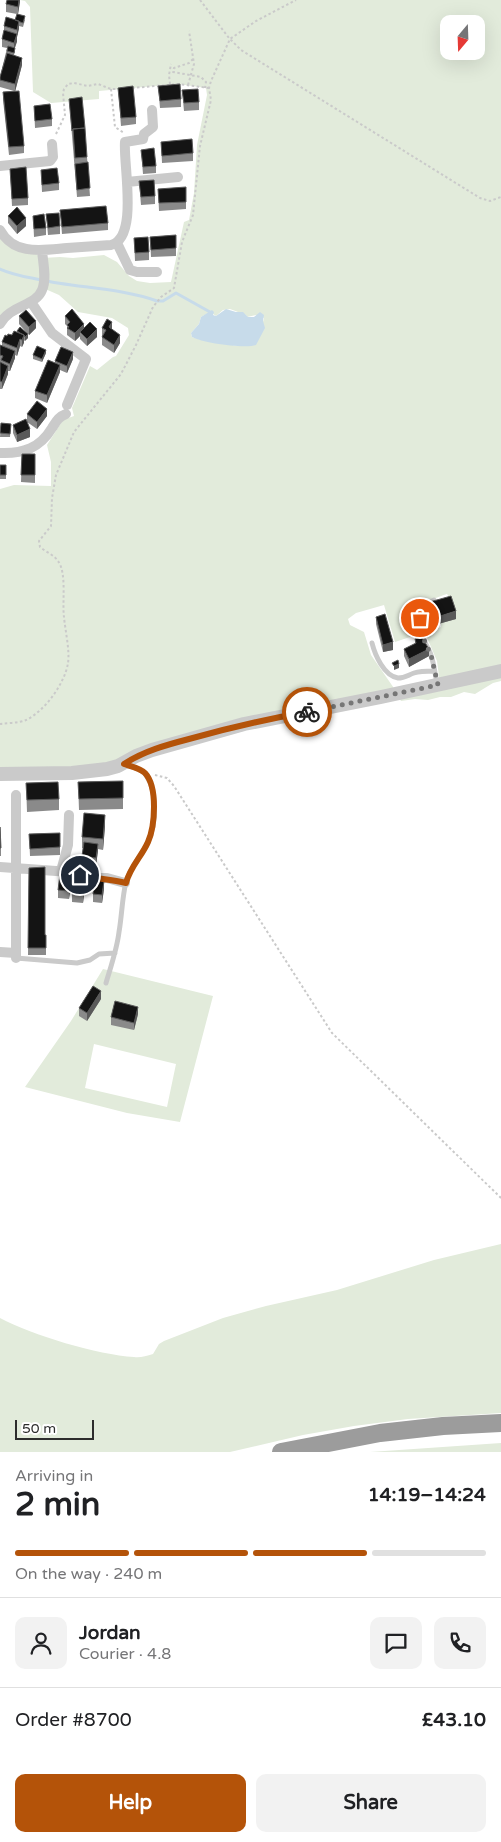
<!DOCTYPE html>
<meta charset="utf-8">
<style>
:root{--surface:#fff;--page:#f2f2f2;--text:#202124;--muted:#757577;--line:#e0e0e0;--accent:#b45309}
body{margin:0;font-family:"Varela Round",sans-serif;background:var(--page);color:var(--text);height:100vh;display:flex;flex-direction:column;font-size:19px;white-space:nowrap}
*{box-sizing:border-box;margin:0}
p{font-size:16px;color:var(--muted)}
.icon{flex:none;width:28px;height:28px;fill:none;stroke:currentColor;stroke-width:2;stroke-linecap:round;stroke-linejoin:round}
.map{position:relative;height:1452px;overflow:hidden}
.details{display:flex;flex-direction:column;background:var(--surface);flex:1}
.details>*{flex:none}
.needle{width:32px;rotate:199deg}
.controls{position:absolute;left:440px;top:15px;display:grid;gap:10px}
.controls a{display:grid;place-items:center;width:45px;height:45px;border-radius:10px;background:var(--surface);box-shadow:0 5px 20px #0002;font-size:25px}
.scale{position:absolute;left:15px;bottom:12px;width:79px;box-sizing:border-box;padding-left:5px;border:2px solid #2d2d2d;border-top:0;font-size:14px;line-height:18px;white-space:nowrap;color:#2d2d2d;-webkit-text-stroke:4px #fff;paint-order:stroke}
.pin{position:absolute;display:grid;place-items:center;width:42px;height:42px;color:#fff;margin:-21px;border:2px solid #fff;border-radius:50%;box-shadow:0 1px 5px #0007}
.courier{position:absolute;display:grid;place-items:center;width:50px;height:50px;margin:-25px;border:4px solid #b45309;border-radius:50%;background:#fff;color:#222;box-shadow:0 1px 6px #0007}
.headline em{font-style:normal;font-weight:800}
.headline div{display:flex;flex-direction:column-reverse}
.headline{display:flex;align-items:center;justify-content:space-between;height:85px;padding:0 15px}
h1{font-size:32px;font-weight:800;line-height:38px}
.bar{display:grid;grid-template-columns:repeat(4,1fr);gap:8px 5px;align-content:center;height:60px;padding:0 15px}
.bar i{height:6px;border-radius:4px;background:var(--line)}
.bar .current{background:var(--accent)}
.bar p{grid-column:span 4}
.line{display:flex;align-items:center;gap:12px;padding:0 15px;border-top:1px solid var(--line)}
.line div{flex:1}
.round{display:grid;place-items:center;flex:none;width:52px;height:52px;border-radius:10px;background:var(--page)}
.primary-button{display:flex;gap:10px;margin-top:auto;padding:10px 15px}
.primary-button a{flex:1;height:58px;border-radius:10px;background:var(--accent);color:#fff;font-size:20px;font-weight:800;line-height:58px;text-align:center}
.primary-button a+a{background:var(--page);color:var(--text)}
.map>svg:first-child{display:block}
</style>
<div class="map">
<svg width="501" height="1452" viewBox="0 0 501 1452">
<rect width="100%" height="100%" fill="#fff"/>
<path fill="#e2ebdb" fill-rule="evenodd" d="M20 0H501V671L440 685 437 661 425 633 441 627V623L449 597 447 594C425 601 411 609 419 634L395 642 384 605 356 613 348 619 350 625 364 632 371 655 398 694 338 705 123 764 0 773V489L14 485 51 486V462L47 445 63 420 74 416 72 408 90 366 97 370 113 357 116 356 129 335 128 328 112 318 78 312 59 295 43 288 0 323V231L42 258 60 257 73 258 104 255 117 262 129 276 137 281 150 283 171 282 184 222 189 220 194 193 197 145 207 95 206 88 178 84 99 91V99L51 103 33 92 30 7 25 1ZM449 24H476V51H449ZM230 309 246 315 247 317 256 315 264 318 259 338 238 346 198 339 192 337 191 333 199 324 201 317 210 312 216 316 223 310Z
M501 672V681L493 683 475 694 464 692 451 697H440L428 700 415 699 401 701 398 696Z
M103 969 213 996 180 1122 127 1113 25 1087 71 1021ZM94 1044 176 1064 167 1107 85 1088Z
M501 1244V1413L408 1419 354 1426 303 1435 230 1452H0V1318C32 1335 98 1355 134 1357 140 1358 146 1356 153 1354L159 1344 164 1341 223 1318 266 1306 337 1290 434 1260Z
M501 1443V1452H370Z"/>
<path fill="#c7dbea" d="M226 309 236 312H243L248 317H254L260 312 264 315 263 321 265 328 256 345C245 349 203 343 192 337L191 333 199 324 201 317 212 310 214 312 213 315 216 316Z"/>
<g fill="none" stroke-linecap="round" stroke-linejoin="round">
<path stroke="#c7dbea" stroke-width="3" d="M0 269C13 275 27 277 41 280 79 288 120 288 157 301
M158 301H163L176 293 210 312"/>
<path stroke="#cacaca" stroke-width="2" stroke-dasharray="2.5 2.5" stroke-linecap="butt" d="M200 0 229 38 241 50 480 198 490 201 501 197
M193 59 189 63 174 68 173 72 201 77 206 82 205 88
M170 84 169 75 171 64
M188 85 194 64 189 31
M132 88 178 84 209 88
M111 89 115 127 124 133
M56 134 65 115 63 93 64 89 68 84 74 83 88 86 98 84 111 89H120
M0 724C8 723 19 723 26 720 45 711 65 683 68 663 70 651 65 629 64 617 62 603 67 573 58 561 54 555 46 552 40 547L39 541 51 526 52 498 56 475 74 432 121 374 136 345 153 307 161 297 174 288 182 242 193 215 200 146 211 100 209 88 211 81 230 39 256 21 296 0
M155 775 167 778 174 786 332 1033 501 1198"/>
<path stroke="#cacaca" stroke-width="5" d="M434 600C419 606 417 623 422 637 425 643 429 649 431 655 434 664 435 674 437 683
M372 643C375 655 384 676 398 678 405 678 408 675 414 673 420 671 428 671 434 671
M16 958 77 963 90 960 99 954 115 953
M106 983C111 966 117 949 119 932 122 915 122 898 126 882 130 867 142 856 148 842 156 825 158 792 146 775 142 769 133 767 126 765"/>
<path stroke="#cacaca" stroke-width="10" d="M0 166 50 161 53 157 52 144
M127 182 178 177
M0 230C14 256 43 250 67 248 82 247 97 246 111 245 139 238 123 164 125 142L143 139 144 134 153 127 152 110
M117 243 130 270 137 272H157
M31 302 52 333 86 359 67 405
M0 324C10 305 36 306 42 290 47 279 43 262 42 251
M0 453C23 454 40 448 52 428 56 422 58 417 66 414
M16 795V958
M0 867 70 872 90 878H107L125 883
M61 871 68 845 69 815
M0 952 16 953"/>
<path stroke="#cacaca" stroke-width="14" d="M0 774 72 773 107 769 118 766 136 756 152 750 244 724 381 697 501 671"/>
<path stroke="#9c9c9c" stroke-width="18" d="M281 1452 380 1433 443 1426 501 1423"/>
</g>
<path fill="#8a8a8a" d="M20 0 18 14 25 20 23 27 19 26 15 48V52L14 55 22 65 15 91 24 146V153L9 155 3 100V92L14 91 0 87V77L7 48 2 47V39L4 32V26L15 20 17 14 6 12V4Z
M158 86 181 99V107L160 108Z
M118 88 136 117V124L121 126Z
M182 90 199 102V110L184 111Z
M69 99 87 157 90 196 77 197Z
M34 106 52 119V126L35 128Z
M161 142 193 153V161L162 163Z
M141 150 156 166V173L143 174Z
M10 169 28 198V205L12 206Z
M41 170 59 183V190L42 192Z
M139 181 155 196V204L141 205Z
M158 189 186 202V209L159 211Z
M60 210 108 223V230L62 234Z
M46 214 60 226V234L48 235Z
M8 216 26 226 17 234 8 223Z
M33 216 46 228V235L34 237Z
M176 235V256L151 257 150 237Z
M134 238 149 252V260L135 261Z
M19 316 36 328 29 335 19 324Z
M65 316 84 327 97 337 87 346 80 339V336L75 341 67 335V326L65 324Z
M102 328 112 330 120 343 114 353 102 345Z
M17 331 28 338 24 341 22 347 20 346 17 356 15 355V358L10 371H8V374L2 389H0V393V346H2V342L7 336 12 335 17 332Z
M46 353 42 362 33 359V355Z
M73 359 67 373 60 370V372L47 403 35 398V391L55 363V361Z
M27 414 47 416 37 429 27 422 30 437 17 442 13 433V425L27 421Z
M1 423 11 424 10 437H0Z
M22 454H35V483L21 482Z
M0 465H6V479H0Z
M426 603 456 619 431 626 426 611Z
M376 617 393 650 383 652 376 624Z
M415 639 429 656 409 667 404 656V649L415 644Z
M123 781V809L79 810 78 782Z
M26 783 59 799V810L27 812Z
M105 826 103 850 98 849 96 866 82 864 83 848H82V837Z
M0 827 1 848V856H0Z
M60 833V855L30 856 29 834Z
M29 868 45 935H46V955H28Z
M71 883 69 899 58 898V890Z
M85 886 83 903 72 902V894Z
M104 889 102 903 93 902V894Z
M101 999 87 1021 79 1016V1008Z
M138 1014 134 1030 111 1025V1017Z"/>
<path fill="#5a5a5a" d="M19 0H20V2L18 14V7Z
M19 21V29L17 37V30Z
M17 34V42L14 50V43Z
M22 58V65L15 92V84Z
M26 218V226L17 234V226Z
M36 321V328L29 335V327Z
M112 322V330L109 327Z
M84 324V332H80V336L75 341V333Z
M97 329V337L87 346V339Z
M28 334V338L25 341V337Z
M24 335V343L22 347V340Z
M120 335V343L114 353V345Z
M20 339V346L17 356V348Z
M46 350V353L42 362V359Z
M15 351V358L10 371V364Z
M73 352V359L67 373V366Z
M60 365V372L47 403V395Z
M8 366V374L2 389V382Z
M47 409V416L37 429V422Z
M30 429V437L17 442V435Z
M456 611V619L431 626V619Z
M393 642V650L383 652V645Z
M429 649V656L409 667V659Z
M399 664V668L394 670V666Z
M105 815V826L103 850V839Z
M98 844V851L96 866V858Z
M71 875V883L69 899V891Z
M85 879V886L83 903V895Z
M104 881V889L102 903V895Z
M101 991V999L87 1021V1013Z
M138 1007V1014L134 1030V1023Z"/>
<path fill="#141414" stroke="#5a5a5a" d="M7 0H19L18 7 6 4Z
M17 14 25 16 23 23 15 20Z
M6 17 19 21 17 30 4 26Z
M4 30 17 34 14 43 2 39Z
M8 46 15 48 14 53 7 51Z
M7 53 22 58 15 84 0 80V77Z
M180 84 181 99 160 101 158 86Z
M133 86 136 117 121 118 118 88Z
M198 89 199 102 184 103 182 90Z
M19 91 24 146 9 147 3 92Z
M82 97 85 128 73 129 72 131 69 99Z
M50 104 52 119 35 121 34 106Z
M85 128 87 157 75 158 73 129Z
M192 139 193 153 162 156 161 142Z
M154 148 156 166 143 167 141 150Z
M88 162 90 188 77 190 75 164Z
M26 167 28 198 12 199 10 169Z
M57 168 59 183 42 185 41 170Z
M154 180 155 196 141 197 139 181Z
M186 187V202L159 203 158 189Z
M106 206 108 223 62 227 60 210Z
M17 207 26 218 17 226 8 216Z
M59 213 60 226 48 228 46 214Z
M44 214 46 228 34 229 33 216Z
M176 235V248L151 250 150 237Z
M148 237 149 252 135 253 134 238Z
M72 309 84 324 75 333 67 328 69 327 67 325 70 322 65 316Z
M26 310 36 321 29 327 19 316Z
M107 319 112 322 109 327 120 335 114 345 102 337 106 330 102 328Z
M90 322 97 329 87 339 80 332Z
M20 327 28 334 25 337 24 335 20 333 17 331Z
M14 331 24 335 22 340 20 339 17 348 2 342 5 335 7 336 8 334 12 335Z
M0 345 15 351 10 364 1 360 3 356 0 355Z
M37 346 46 350 42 359 33 355Z
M61 347 73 352 67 366 55 361Z
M48 360 60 365 47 395 35 391Z
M0 362 8 366 2 382 0 381Z
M37 401 47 409 37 422 27 414Z
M26 419 30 429 17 435 13 425Z
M1 423 11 424 10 434 0 433Z
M22 454H35V475H21Z
M0 465H6V475H0Z
M451 596 456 611 431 619 426 603Z
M385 614 393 642 383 645 376 617Z
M421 636 429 649 409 659 404 649 416 643 415 639Z
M398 660 399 664 394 666 392 663Z
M123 781V798L79 799 78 782Z
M58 782 59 799 27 800 26 783Z
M84 813 105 815 103 839 82 837Z
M0 827 1 848H0Z
M60 833V847L30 849 29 834Z
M84 842 98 844 96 858 82 856Z
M45 867V935H46V948H28L29 868Z
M60 874 71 875 69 891 58 890Z
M75 878 85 879 83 895 72 894Z
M95 880 104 881 102 895 93 894Z
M93 986 101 991 87 1013 79 1008Z
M115 1001 138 1007 134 1023 111 1017Z"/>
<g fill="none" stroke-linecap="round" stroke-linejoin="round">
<path stroke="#767676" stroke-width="5" stroke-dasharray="0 9" d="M307 712 438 685 431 655 420 631V618"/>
<path stroke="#b45309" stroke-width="6" d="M80 875C95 879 110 879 126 883 130 867 142 856 148 842 155 826 158 787 145 773 140 768 130 766 124 764 144 751 166 745 189 739 228 728 267 719 307 712"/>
</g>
</svg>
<div class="controls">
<a><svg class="needle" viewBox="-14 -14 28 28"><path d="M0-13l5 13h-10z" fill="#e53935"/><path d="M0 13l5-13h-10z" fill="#757577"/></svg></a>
</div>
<div class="scale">50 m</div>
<div class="pin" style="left:420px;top:618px;background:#ea580c"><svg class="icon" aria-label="bag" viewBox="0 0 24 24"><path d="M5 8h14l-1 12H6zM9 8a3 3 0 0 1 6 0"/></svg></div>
<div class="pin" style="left:80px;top:875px;background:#1f2937"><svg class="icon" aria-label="home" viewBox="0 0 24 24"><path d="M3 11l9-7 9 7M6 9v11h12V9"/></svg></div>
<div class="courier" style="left:307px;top:712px"><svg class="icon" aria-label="bike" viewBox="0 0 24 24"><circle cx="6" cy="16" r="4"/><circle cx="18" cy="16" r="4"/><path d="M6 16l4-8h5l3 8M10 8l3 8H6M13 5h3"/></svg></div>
</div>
<section class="details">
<div class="headline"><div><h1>2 min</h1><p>Arriving in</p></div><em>14:19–14:24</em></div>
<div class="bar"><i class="current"></i><i class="current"></i><i class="current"></i><i></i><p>On the way · 240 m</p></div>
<div class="line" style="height:90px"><a class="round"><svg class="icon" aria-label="person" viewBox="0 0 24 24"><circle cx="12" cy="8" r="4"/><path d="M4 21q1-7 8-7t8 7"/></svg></a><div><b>Jordan</b><p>Courier · 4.8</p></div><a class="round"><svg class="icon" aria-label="chat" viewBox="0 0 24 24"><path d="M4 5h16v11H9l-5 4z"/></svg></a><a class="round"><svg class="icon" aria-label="phone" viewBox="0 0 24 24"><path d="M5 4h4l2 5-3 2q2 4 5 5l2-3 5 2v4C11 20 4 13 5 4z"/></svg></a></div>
<div class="line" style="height:65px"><div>Order #8700</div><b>£43.10</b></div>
<div class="primary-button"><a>Help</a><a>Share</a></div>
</section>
